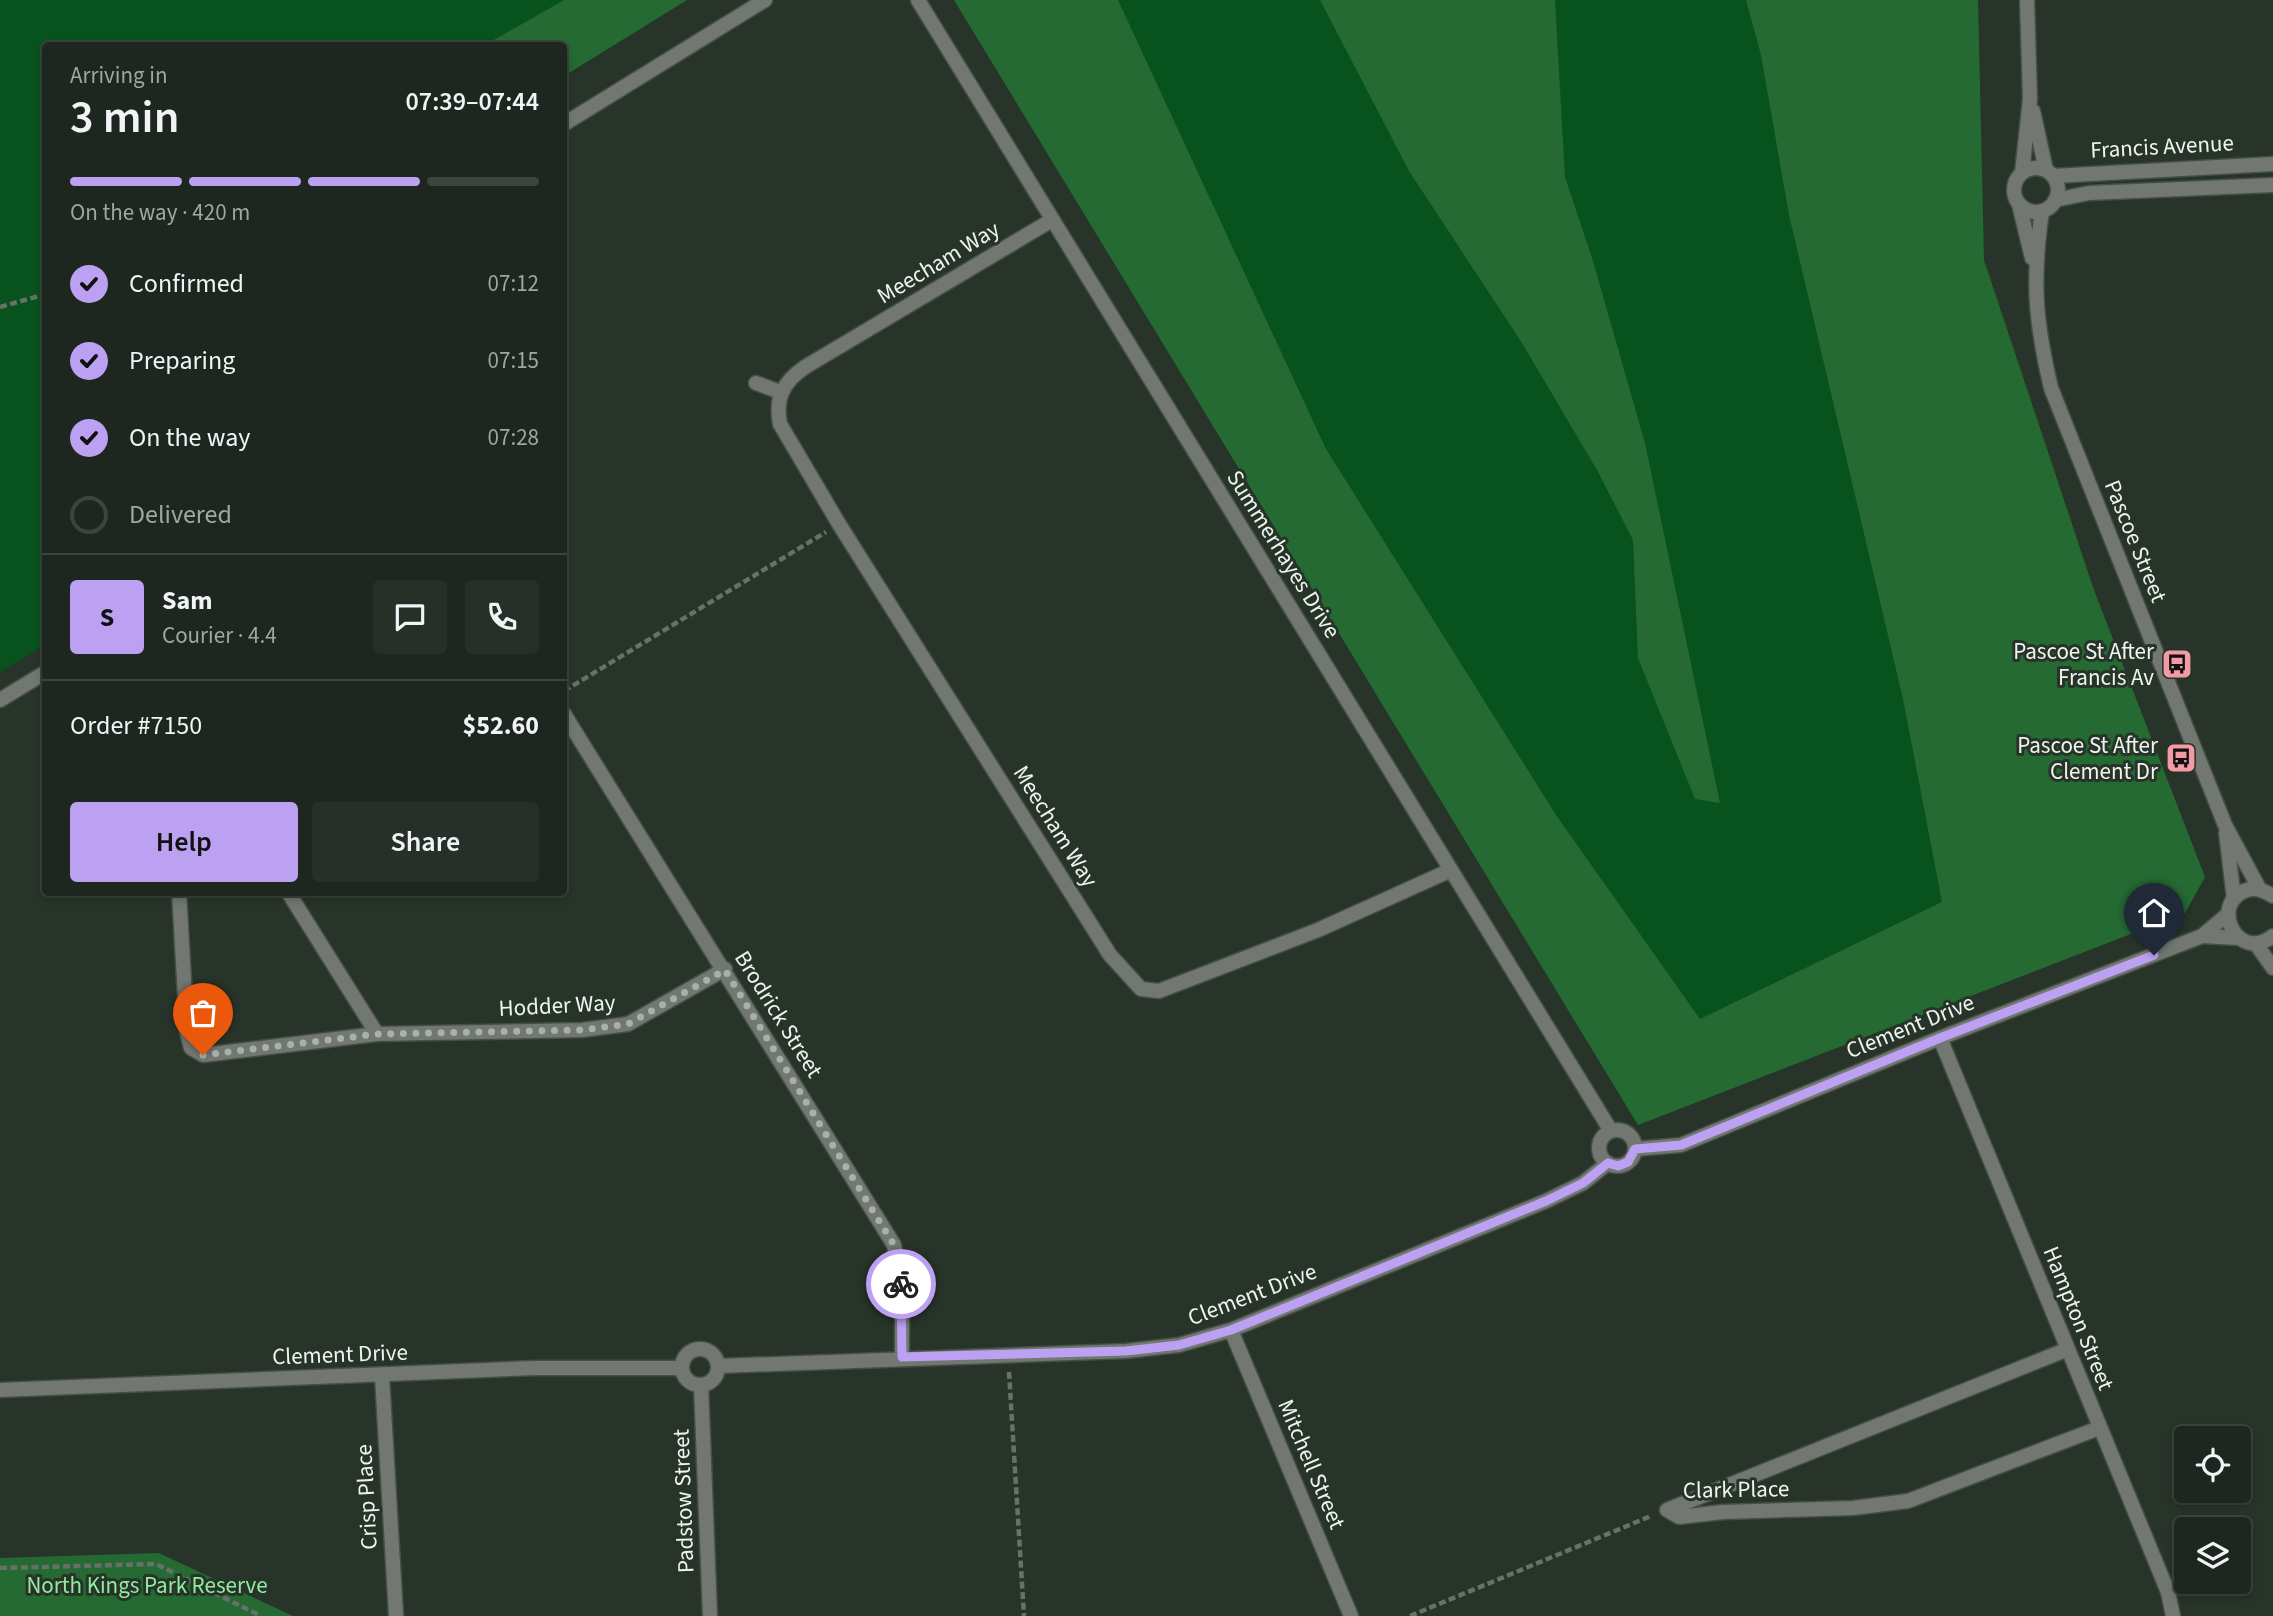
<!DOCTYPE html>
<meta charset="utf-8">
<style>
:root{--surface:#1e271f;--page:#262f28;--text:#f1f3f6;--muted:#a1a5a4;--line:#3c443d;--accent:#bca0f2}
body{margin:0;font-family:"Source Sans 3",sans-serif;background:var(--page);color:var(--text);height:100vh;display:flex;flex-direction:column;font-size:26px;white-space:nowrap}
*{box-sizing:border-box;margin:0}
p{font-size:23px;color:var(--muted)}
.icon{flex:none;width:38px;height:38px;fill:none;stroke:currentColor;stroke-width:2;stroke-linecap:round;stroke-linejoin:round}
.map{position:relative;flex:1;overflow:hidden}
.sheet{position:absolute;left:42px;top:42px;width:525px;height:854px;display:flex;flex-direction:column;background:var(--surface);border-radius:7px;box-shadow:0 4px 10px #0003,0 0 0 2px var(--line)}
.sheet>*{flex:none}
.fabs{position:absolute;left:2174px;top:1426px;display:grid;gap:14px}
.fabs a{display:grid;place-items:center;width:77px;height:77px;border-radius:7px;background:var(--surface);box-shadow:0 4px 10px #0003,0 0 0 2px var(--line);font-size:35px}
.pin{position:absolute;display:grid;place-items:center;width:60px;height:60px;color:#fff;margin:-72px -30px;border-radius:50% 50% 50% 0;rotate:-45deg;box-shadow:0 0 7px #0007}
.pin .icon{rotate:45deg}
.courier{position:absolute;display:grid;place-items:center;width:70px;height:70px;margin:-35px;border:5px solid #bca0f2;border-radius:50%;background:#fff;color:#222;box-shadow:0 2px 9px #0007}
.headline em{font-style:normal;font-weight:600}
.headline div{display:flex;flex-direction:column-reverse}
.headline{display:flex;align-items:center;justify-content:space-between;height:119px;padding:0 28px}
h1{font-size:46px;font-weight:600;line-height:52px}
.bar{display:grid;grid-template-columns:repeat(4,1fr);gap:10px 7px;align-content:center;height:84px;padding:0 28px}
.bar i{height:9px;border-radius:5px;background:var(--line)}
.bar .selected{background:var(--accent)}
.bar p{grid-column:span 4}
.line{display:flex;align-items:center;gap:18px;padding:0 28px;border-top:2px solid var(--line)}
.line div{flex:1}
.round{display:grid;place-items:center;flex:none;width:74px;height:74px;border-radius:7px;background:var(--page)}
ol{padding:0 28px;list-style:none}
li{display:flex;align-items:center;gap:21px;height:77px}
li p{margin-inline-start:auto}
li .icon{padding:7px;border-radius:50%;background:var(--accent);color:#111;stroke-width:4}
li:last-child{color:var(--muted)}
li i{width:38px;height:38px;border:4px solid var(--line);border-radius:50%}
.action{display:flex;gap:14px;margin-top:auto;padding:14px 28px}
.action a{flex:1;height:80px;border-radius:7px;background:var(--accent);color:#111;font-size:28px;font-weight:600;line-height:80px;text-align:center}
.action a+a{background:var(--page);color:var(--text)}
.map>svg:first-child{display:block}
</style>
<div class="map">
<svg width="2273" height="1616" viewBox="0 0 2273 1616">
<rect width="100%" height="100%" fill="#283429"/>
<path fill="#08521e" d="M0 0H687L564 76V46H46L45 645 0 672Z
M954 0H1978L1984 260 2094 590 2205 877 2185 913 1638 1125Z"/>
<path fill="#256933" d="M564 0H687L564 76V46L485 45Z
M954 0H1118L1326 449 1556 815 1700 1019 1942 902 1903 699 1789 215 1761 55 1746 0H1978L1984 260 2094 590 2205 877 2185 913 1638 1125Z
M1320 0H1555L1565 177 1593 261 1645 443 1720 803 1695 799 1638 658 1633 540 1597 470 1522 343 1409 171Z
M159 1553 293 1616H0V1558Z"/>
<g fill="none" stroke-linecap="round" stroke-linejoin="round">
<g stroke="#444f45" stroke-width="17">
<path id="minor" d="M918 0 1611 1131
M564 124 765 0
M1052 220 805 367C783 382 775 398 780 424L839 524 1110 955 1141 989 1159 991 1318 930 1451 870
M756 383 780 392
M0 700 46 672
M564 714 894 1245 902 1288V1357
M179 892 187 1032 191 1048 203 1055 377 1034 582 1030 628 1024 725 969
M288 892 377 1034
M2202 936 2239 938
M1940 1038 2168 1592 2173 1616
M1599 1148a18 18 0 1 1 36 0a18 18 0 1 1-36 0Z
M1635 1149 1681 1145 1940 1038 2202 936 2228 914
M1231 1330 1351 1616
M682 1367a18 18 0 1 1 36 0a18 18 0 1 1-36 0Z
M718 1366 1126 1351 1179 1345 1231 1330 1546 1201 1583 1183 1608 1163
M382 1376 396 1615
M701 1385 710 1616
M0 1390 534 1368H681
M1667 1510 1679 1517 1723 1512 1853 1508 1908 1501 2099 1428
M1667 1510 2068 1349"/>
</g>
<g stroke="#444f45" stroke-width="17">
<path id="tertiary" d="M2033 111 2046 170
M2014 190a22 22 0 1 1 44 0a22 22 0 1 1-44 0Z
M2022 173 2030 99 2027 0
M2053 176 2273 164
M2055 200 2089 193 2273 185
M2019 204 2032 258
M2042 211C2032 280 2035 320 2051 388L2225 825 2260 890
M2226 833 2234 899
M2273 896C2265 891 2256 887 2247 890 2208 903 2237 964 2273 936
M2256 944 2273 968"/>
</g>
<path stroke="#677168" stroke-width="4.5" stroke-dasharray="7 3.5" stroke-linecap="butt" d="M0 307 46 294
M564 691 826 532
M1009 1372 1024 1616
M0 1568 156 1564 261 1616
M1410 1616 1651 1516"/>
<use href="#minor" stroke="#727772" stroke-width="14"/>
<use href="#tertiary" stroke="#727772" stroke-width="14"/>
</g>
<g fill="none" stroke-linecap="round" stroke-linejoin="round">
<path stroke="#a8b1a9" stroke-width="7" stroke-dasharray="0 12.6" d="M203 1055 377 1034 582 1030 628 1024 725 970 894 1245 901 1284"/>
<path stroke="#bca0f2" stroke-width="9" d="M901 1284 902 1357 1126 1351 1179 1345 1231 1330 1546 1201 1583 1183 1608 1163 1618 1166 1628 1162 1635 1149 1681 1145 1940 1038 2154 955"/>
</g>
<defs>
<g id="bus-square" transform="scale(1.575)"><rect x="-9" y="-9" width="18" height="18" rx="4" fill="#f49aa5" stroke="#283429"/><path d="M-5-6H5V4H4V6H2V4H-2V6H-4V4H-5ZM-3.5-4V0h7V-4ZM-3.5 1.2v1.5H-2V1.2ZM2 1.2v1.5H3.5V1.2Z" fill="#111"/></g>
</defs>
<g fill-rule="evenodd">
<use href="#bus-square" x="2177" y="664"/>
<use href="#bus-square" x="2181" y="758"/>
</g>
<g text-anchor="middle" stroke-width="6" stroke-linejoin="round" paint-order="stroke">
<g font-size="23" fill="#edf5ee" stroke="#283429">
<text transform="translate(2162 146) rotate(-3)" y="8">Francis Avenue</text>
<text transform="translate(938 262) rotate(-31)" y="8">Meecham Way</text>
<text transform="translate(2136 541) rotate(68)" y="8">Pascoe Street</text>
<text transform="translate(1284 554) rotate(58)" y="8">Summerhayes Drive</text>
<text transform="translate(1056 826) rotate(58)" y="8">Meecham Way</text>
<text transform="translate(557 1005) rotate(-3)" y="8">Hodder Way</text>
<text transform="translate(779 1014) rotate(58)" y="8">Brodrick Street</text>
<text transform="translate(1910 1026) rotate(-22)" y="8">Clement Drive</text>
<text transform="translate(1252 1294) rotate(-21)" y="8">Clement Drive</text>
<text transform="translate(2079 1318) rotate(68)" y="8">Hampton Street</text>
<text transform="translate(340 1354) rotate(-2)" y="8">Clement Drive</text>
<text transform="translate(1312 1464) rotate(67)" y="8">Mitchell Street</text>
<text transform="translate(1736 1489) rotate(-1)" y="8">Clark Place</text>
<text transform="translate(366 1497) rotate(-93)" y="8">Crisp Place</text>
<text transform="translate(683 1501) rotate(-92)" y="8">Padstow Street</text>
</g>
<g font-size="23" fill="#edf5ee" stroke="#283429" text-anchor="end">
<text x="2154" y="659">Pascoe St After<tspan x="2154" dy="26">Francis Av</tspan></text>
<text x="2158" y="753">Pascoe St After<tspan x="2158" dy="26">Clement Dr</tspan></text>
</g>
<g font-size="23" fill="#91ec9e" stroke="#283429">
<text x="147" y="1593">North Kings Park Reserve</text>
</g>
</g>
</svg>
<div class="fabs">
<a><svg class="icon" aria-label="locate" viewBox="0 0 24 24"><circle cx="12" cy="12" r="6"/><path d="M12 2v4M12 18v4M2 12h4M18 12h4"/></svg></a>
<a><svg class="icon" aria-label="layers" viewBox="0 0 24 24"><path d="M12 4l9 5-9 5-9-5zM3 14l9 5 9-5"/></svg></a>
</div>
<div class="pin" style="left:203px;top:1055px;background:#ea580c"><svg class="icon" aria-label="bag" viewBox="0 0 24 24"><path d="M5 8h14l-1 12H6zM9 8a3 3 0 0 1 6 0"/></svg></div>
<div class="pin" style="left:2154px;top:955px;background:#1f2937"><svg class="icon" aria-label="home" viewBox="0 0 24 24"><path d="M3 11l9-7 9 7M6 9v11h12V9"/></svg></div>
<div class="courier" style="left:901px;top:1284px"><svg class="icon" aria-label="bike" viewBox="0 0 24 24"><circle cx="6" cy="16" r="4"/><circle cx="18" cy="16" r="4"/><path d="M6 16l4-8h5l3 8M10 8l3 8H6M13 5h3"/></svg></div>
<section class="sheet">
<div class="headline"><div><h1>3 min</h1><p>Arriving in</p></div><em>07:39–07:44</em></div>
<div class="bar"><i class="selected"></i><i class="selected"></i><i class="selected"></i><i></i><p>On the way · 420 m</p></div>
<ol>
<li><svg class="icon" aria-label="check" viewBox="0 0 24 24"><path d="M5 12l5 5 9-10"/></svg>Confirmed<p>07:12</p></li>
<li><svg class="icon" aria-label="check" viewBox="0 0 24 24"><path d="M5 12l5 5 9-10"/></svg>Preparing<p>07:15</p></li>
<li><svg class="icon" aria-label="check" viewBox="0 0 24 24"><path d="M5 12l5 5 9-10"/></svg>On the way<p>07:28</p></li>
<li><i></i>Delivered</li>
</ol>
<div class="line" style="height:126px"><b class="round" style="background:var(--accent);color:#111">S</b><div><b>Sam</b><p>Courier · 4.4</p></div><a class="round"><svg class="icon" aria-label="chat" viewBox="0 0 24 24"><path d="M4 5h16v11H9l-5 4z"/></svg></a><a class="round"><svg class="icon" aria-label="phone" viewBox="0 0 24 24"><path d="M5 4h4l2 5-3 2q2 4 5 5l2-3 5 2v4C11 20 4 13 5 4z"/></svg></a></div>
<div class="line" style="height:91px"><div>Order #7150</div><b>$52.60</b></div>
<div class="action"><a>Help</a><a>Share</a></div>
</section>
</div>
